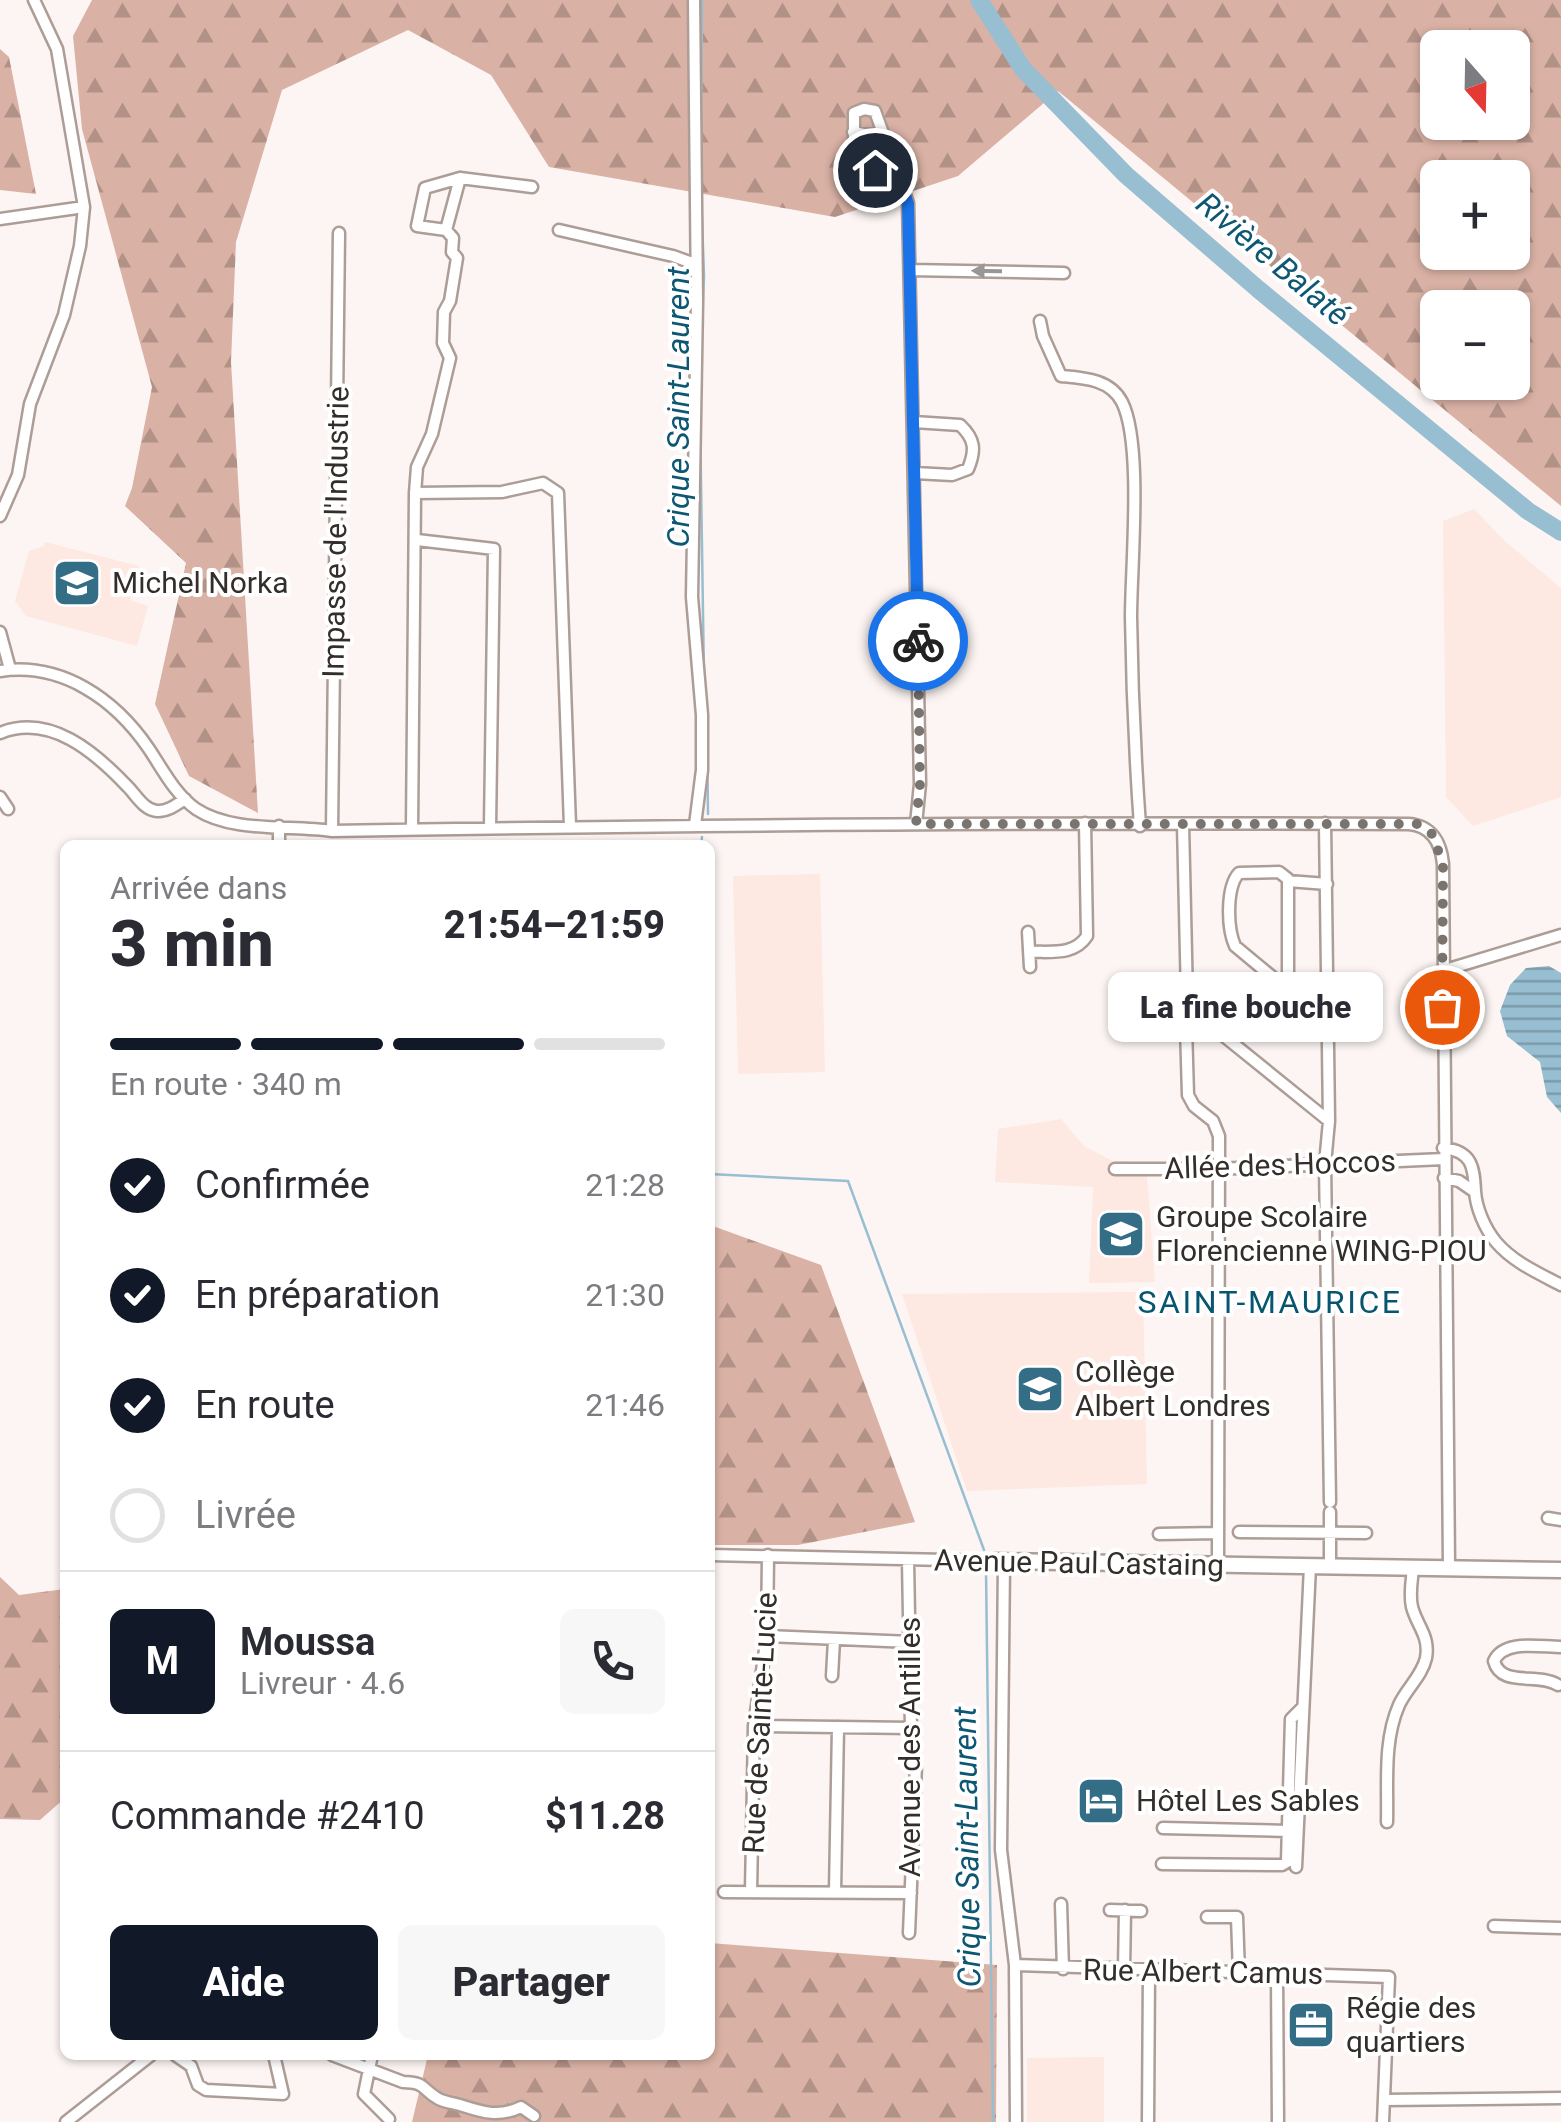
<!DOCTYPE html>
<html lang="fr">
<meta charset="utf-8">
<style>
:root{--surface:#fff;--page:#f7f7f7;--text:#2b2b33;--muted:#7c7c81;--line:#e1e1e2;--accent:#111827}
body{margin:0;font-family:Roboto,sans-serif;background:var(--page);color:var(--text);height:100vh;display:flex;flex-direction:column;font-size:38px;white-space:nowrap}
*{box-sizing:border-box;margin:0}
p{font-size:32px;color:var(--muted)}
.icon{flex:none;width:55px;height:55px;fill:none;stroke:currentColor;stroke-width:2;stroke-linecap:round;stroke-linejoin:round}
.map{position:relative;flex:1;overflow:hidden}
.sheet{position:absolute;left:60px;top:840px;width:655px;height:1220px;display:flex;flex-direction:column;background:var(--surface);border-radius:15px;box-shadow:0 2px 8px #0004}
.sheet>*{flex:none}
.needle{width:65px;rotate:160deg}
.fabs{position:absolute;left:1420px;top:30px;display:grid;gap:20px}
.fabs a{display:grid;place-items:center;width:110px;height:110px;border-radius:15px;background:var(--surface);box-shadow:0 2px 8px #0004;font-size:50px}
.pin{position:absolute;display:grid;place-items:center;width:85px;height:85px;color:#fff;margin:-42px;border:5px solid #fff;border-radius:50%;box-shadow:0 2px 10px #0007}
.courier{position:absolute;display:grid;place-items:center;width:100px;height:100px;margin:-50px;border:8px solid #1a73e8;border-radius:50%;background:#fff;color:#222;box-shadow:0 2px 12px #0007}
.bubble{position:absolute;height:70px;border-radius:15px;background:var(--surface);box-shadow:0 2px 8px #0004;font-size:32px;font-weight:800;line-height:70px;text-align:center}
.overview em{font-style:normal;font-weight:800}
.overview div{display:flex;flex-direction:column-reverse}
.overview{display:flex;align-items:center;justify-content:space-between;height:170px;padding:0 50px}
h1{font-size:65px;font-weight:800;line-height:75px}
.bar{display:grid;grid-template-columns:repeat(4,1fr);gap:15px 10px;align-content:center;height:120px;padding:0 50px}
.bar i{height:12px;border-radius:8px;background:var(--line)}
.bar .active{background:var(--accent)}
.bar p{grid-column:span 4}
.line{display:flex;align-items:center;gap:25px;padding:0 50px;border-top:2px solid var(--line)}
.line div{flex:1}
.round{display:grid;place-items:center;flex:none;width:105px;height:105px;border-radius:15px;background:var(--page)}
ol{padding:0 50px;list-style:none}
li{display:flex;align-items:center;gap:30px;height:110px}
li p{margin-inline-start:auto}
li .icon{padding:10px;border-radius:50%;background:var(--accent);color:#fff;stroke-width:4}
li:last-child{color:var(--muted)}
li i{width:55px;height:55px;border:5px solid var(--line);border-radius:50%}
.action{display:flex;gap:20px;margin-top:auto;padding:20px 50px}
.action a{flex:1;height:115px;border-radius:15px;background:var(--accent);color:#fff;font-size:40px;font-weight:800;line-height:115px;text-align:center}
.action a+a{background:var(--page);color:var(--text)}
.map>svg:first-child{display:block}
</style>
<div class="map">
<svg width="1561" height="2122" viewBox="0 0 1561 2122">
<defs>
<pattern id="forest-firs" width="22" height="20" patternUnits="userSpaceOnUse" patternTransform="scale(2.5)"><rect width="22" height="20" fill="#dab2a5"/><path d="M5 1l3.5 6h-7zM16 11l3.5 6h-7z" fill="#b29187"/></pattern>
<pattern id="water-rules" width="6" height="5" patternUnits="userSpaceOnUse" patternTransform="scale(2.5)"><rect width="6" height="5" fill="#97bed1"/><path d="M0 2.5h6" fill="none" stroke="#7c9baa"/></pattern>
</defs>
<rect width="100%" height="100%" fill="#fcf5f3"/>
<path fill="#fee8e2" d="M1474 509 1505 541 1561 588V797L1473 826 1446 797 1443 521Z
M45 542 139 566 130 600 148 606 137 646 26 616 15 601 29 551 44 546Z
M820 874 825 1072 738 1074 733 876Z
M1061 1119 1084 1146 1113 1161 1146 1163 1155 1282 1089 1283 1093 1187 995 1182 998 1129Z
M1143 1292 1147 1484 967 1491 902 1294Z
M1104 2057V2122H1027V2058Z"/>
<path fill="url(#forest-firs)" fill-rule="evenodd" d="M92 0H1561V506L1058 91 958 176 835 217 549 167 491 75 408 30 282 90 236 242 231 362 258 813 189 776 155 704 186 563 125 506 132 488 152 387 82 129 73 36ZM1438 48H1512V122H1438ZM1438 178H1512V252H1438ZM1438 308H1512V382H1438Z
M0 49 9 57 36 194 0 190Z
M710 1225 821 1265 915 1522 798 1545H710Z
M0 1577 19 1595 65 1589V1798L40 1820 0 1819Z
M710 1943 997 1965 996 2122H412L428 2055H710Z"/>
<path fill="url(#water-rules)" d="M1549 966 1561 973V1113L1547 1097 1540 1062 1507 1036 1500 1011 1510 985 1526 968Z"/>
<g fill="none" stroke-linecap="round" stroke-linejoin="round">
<path stroke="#97bed1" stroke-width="2.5" d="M701 163 702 0
M701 191 704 276 702 323
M700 416 704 678
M707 736 708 814
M701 845 702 837
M710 1174 848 1181 984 1550
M986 1571 993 2122"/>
<path stroke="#97bed1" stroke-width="18" d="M979 0 1023 69 1126 175 1258 289 1528 511 1561 532"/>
<g stroke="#ad9d97" stroke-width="15">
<path id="street" d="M694 0 697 302 692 597 702 715V770L695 825
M853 132 869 135 882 132
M896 170 854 171V113L864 109 875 111 908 203 920 784 916 824
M460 178 446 230 453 238 452 252 457 258 450 301 444 312 443 343 450 358 432 434 417 467 415 493 502 492 543 483 558 493 570 826
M0 219 84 207
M446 230 417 226 425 188 460 178 532 187
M559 230 673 256 695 264
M910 270 1064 273
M1040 321 1043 336 1061 376C1084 378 1110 379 1122 402 1143 444 1131 566 1131 617 1132 687 1135 756 1140 826
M914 422 960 425C975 439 976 450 968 469L952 475 915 473
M0 516 18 475 30 404 64 315 80 246 84 207 57 49 34 0
M417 540 494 549 490 827
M0 632 10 669
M0 671C62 662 115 699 149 749 163 770 175 794 196 809 232 833 290 825 332 831 691 825 1050 822 1409 824 1432 826 1441 843 1443 864L1449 1568
M0 733C50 713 95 752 128 787 136 795 144 810 157 811 167 812 176 805 185 799
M0 797 8 809
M1325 823 1329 1121 1325 1164 1330 1502
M1183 824 1187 998 1192 1017 1186 1027 1188 1095 1194 1106 1213 1121 1219 1136 1218 1565
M279 826V845
M412 829 415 493
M332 831 339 233
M1288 881 1327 884
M1028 932 1030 967
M1029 952C1051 951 1074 956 1087 936L1085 823
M1442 971 1561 935
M1288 993V879L1279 872 1239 873C1226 887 1227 928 1235 946L1329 1024
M1192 1017 1204 1020 1329 1121
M1443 1148C1472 1151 1474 1167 1475 1191 1476 1208 1485 1229 1496 1242 1513 1262 1538 1273 1561 1285
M1115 1169H1216L1444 1159
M1444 1178 1459 1181 1475 1192
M1548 1518 1561 1520
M1239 1532 1366 1533
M1159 1534 1218 1533
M710 1555 993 1561
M908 1560 911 1728 916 1765 909 1933
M1004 1562 1001 1850 1015 1965 1016 2122
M1330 1567V1512
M767 1636 911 1642
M832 1676 834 1640
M1558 1685C1538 1672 1501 1688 1494 1661 1504 1639 1540 1647 1561 1647
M754 1726 911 1728
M1387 1822C1388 1784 1383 1741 1399 1705 1406 1689 1422 1676 1426 1658 1430 1636 1417 1626 1412 1607 1409 1594 1412 1580 1413 1568
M1163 1828 1288 1831
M1162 1864 1282 1865 1287 1862 1291 1719 1302 1708
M1296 1867 1310 1566
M724 1892 911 1893
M751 1892 754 1726 767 1636 768 1555
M835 1892 838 1727
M1061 1904 1063 1969
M1110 1910 1141 1911
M1207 1917H1237L1239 1973
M1494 1926 1561 1928
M1015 1965 1389 1977 1383 2122
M1124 1970 1125 1910
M1277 1974 1278 2122
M175 2055 191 2066 198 2085 206 2090 283 2094 274 2055
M332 2055 403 2082C425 2082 422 2089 437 2098 443 2102 453 2103 460 2105 482 2112 498 2118 521 2107L534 2116
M372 2055 364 2094 389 2119
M1384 2100 1561 2098
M66 2122 151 2055
M1148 2122 1149 1971"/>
</g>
<g stroke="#ad9d97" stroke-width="19">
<path id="secondary" d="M993 1561 1561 1570"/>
</g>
<use href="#street" stroke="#fff" stroke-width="10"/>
<use href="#secondary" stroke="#fff" stroke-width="14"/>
</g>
<defs><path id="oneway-solid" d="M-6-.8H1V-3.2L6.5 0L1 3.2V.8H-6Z" transform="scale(2.5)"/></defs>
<use fill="#9a9695" href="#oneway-solid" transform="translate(987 271) rotate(-179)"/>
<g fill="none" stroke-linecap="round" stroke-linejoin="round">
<path stroke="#7a7471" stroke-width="10" stroke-dasharray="0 18" d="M918 641 920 784 916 824H1418L1432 834 1443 864 1442 1007"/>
<path stroke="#1a73e8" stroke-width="12" d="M875 170H896L908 204 918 641"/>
</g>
<defs>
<g id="school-square" transform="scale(2.5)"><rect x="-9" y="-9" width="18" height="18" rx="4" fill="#336d86" stroke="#fff"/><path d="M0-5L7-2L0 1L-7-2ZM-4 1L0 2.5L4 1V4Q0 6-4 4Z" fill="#fff"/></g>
<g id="hotel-square" transform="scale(2.5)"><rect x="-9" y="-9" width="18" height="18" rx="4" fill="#336d86" stroke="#fff"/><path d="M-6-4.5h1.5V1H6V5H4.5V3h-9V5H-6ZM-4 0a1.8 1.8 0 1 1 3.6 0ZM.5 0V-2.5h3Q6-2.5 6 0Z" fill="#fff"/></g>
<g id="office-square" transform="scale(2.5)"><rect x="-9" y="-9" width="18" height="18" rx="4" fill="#336d86" stroke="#fff"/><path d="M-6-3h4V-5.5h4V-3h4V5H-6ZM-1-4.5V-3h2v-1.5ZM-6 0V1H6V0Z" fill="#fff"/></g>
</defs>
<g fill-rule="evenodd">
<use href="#school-square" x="77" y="583"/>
<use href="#school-square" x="1121" y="1234"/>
<use href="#school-square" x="1040" y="1389"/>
<use href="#hotel-square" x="1101" y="1801"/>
<use href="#office-square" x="1311" y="2025"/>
</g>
<g text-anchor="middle" stroke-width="8" stroke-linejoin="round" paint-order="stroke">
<g font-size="30" fill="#342e2b" stroke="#fff">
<text transform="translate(336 532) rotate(-89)" y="10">Impasse de l'Industrie</text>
<text transform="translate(1280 1165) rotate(-2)" y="10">Allée des Hoccos</text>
<text transform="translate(1079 1563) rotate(1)" y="10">Avenue Paul Castaing</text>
<text transform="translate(760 1723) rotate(-87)" y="10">Rue de Sainte-Lucie</text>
<text transform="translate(910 1747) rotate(-90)" y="10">Avenue des Antilles</text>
<text transform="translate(1203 1972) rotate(1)" y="10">Rue Albert Camus</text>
</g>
<g font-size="30" fill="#342e2b" stroke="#fff" text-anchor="start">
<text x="112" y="593">Michel Norka</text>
<text x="1156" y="1227">Groupe Scolaire<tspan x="1156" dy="34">Florencienne WING-PIOU</tspan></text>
<text x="1075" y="1382">Collège<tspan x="1075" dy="34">Albert Londres</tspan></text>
<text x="1136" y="1811">Hôtel Les Sables</text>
<text x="1346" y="2018">Régie des<tspan x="1346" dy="34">quartiers</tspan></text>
</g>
<g font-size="32" font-style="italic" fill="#0d5773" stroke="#fff">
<text transform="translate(1273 259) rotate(40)" y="11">Rivière Balaté</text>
<text transform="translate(678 407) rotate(-90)" y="11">Crique Saint-Laurent</text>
<text transform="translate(967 1847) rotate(-91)" y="11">Crique Saint-Laurent</text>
</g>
<g font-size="32" letter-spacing="2.5" fill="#085570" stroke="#fff">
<text x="1270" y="1313">SAINT-MAURICE</text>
</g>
</g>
</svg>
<div class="fabs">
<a><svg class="needle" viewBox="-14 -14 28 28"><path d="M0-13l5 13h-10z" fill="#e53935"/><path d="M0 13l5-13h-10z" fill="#7c7c81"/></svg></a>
<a>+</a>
<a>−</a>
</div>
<div class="pin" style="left:1442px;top:1007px;background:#ea580c"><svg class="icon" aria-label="bag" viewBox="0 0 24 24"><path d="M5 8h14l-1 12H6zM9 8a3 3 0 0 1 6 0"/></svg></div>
<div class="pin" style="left:875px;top:170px;background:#1f2937"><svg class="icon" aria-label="home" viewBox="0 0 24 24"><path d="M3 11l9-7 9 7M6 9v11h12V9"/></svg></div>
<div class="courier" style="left:918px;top:641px"><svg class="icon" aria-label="bike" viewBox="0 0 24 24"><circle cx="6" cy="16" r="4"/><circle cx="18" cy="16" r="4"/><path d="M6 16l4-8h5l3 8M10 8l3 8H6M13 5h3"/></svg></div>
<div class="bubble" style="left:1108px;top:972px;width:275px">La fine bouche</div>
<section class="sheet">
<div class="overview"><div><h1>3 min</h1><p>Arrivée dans</p></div><em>21:54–21:59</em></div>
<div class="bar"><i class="active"></i><i class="active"></i><i class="active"></i><i></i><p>En route · 340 m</p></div>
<ol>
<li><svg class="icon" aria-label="check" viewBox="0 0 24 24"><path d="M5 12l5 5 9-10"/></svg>Confirmée<p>21:28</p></li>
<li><svg class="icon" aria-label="check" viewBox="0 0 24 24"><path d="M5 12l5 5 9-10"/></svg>En préparation<p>21:30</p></li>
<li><svg class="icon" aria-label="check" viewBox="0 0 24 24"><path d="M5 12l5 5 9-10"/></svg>En route<p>21:46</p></li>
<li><i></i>Livrée</li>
</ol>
<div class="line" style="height:180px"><b class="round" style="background:var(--accent);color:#fff">M</b><div><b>Moussa</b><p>Livreur · 4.6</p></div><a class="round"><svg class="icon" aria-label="phone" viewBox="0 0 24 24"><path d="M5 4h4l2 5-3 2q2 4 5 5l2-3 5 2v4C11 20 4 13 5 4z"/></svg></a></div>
<div class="line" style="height:130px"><div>Commande #2410</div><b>$11.28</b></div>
<div class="action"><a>Aide</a><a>Partager</a></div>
</section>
</div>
